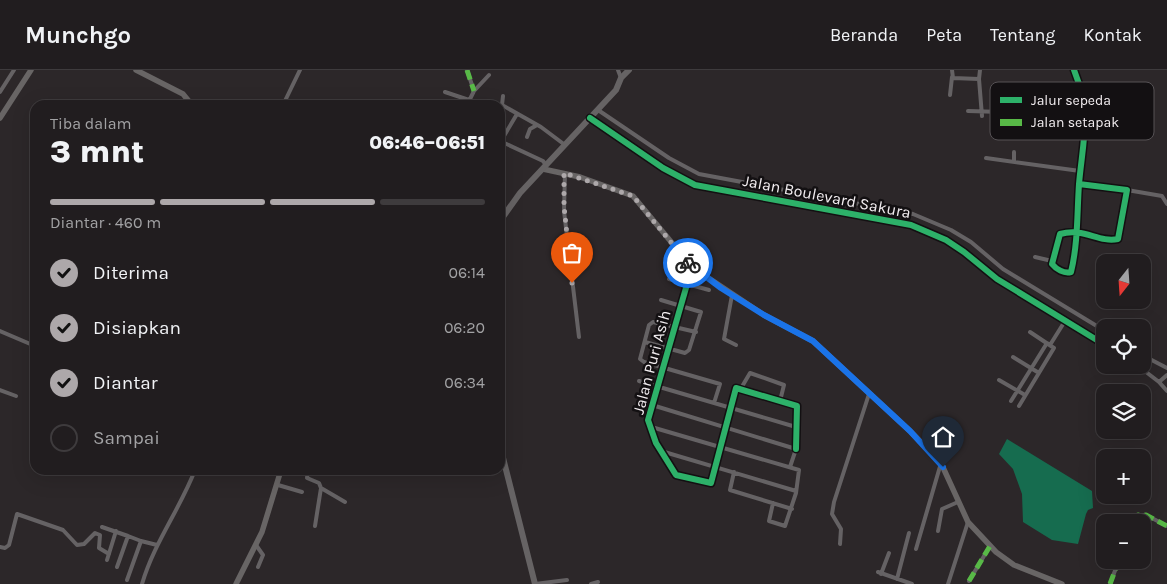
<!DOCTYPE html>
<html lang="id">
<meta charset="utf-8">
<style>
:root{--surface:#211d1f;--page:#2d2a2c;--text:#f1f3f6;--muted:#a2a2a4;--line:#3e3b3d;--accent:#ada8aa}
body{margin:0;font-family:Karla,sans-serif;background:var(--page);color:var(--text);height:100vh;display:flex;flex-direction:column;font-size:19px;white-space:nowrap}
*{box-sizing:border-box;margin:0}
p{font-size:16px;color:var(--muted)}
.icon{flex:none;width:28px;height:28px;fill:none;stroke:currentColor;stroke-width:2;stroke-linecap:round;stroke-linejoin:round}
.map{position:relative;flex:1;overflow:hidden}
.drawer{position:absolute;left:30px;top:30px;width:475px;height:375px;display:flex;flex-direction:column;background:var(--surface);border-radius:15px;box-shadow:0 5px 20px #0002,0 0 0 1px var(--line)}
.drawer>*{flex:none}
.needle{width:32px;rotate:197deg}
.tools{position:absolute;left:1096px;top:184px;display:grid;gap:10px}
.tools a{display:grid;place-items:center;width:55px;height:55px;border-radius:10px;background:var(--surface);box-shadow:0 5px 20px #0002,0 0 0 1px var(--line);font-size:25px}
.pin{position:absolute;display:grid;place-items:center;width:42px;height:42px;color:#fff;margin:-51px -21px;border-radius:50% 50% 50% 0;rotate:-45deg;box-shadow:0 0 5px #0007}
.pin .icon{rotate:45deg}
.courier{position:absolute;display:grid;place-items:center;width:50px;height:50px;margin:-25px;border:4px solid #1a73e8;border-radius:50%;background:#fff;color:#222;box-shadow:0 1px 6px #0007}
.headline em{font-style:normal;font-weight:800}
.headline div{display:flex;flex-direction:column-reverse}
.headline{display:flex;align-items:center;justify-content:space-between;height:85px;padding:0 20px}
h1{font-size:32px;font-weight:800;line-height:38px}
.bar{display:grid;grid-template-columns:repeat(4,1fr);gap:8px 5px;align-content:center;height:60px;padding:0 20px}
.bar i{height:6px;border-radius:4px;background:var(--line)}
.bar .current{background:var(--accent)}
.bar p{grid-column:span 4}
ol{padding:0 20px;list-style:none}
li{display:flex;align-items:center;gap:15px;height:55px}
li p{margin-inline-start:auto}
li .icon{padding:5px;border-radius:50%;background:var(--accent);color:#111;stroke-width:4}
li:last-child{color:var(--muted)}
li i{width:28px;height:28px;border:2px solid var(--line);border-radius:50%}
header{display:flex;align-items:center;gap:30px;box-sizing:border-box;height:70px;padding:0 25px;background:var(--surface);border-bottom:1px solid var(--line)}
header strong{font-size:24px}
nav{display:flex;gap:28px;margin-inline-start:auto;font-size:18px}
.map>svg:first-child{display:block}
</style>
<header>
<strong>Munchgo</strong>
<nav><a>Beranda</a><a>Peta</a><a>Tentang</a><a>Kontak</a></nav>
</header>
<div class="map">
<svg width="1167" height="514" viewBox="0 0 1167 514">
<rect width="100%" height="100%" fill="#2c2729"/>
<path fill="#166c4f" d="M1007 369 1092 421 1093 438 1088 440 1086 444 1078 474 1052 470 1023 452 1022 424 1013 399 999 384Z"/>
<g fill="none" stroke-linecap="round" stroke-linejoin="round">
<path stroke="#656264" stroke-width="4" d="M467 0 474 21
M618 0 621 8
M952 0 953 8 979 9 980 0
M1074 0C1079 13 1084 28 1085 41 1086 65 1081 90 1079 114 1077 143 1078 174 1071 202 1064 204 1056 199 1052 194L1060 164C1084 157 1098 173 1118 169L1127 120 1079 114
M979 9 982 46
M0 22 14 0
M445 22 469 30
M950 25 952 7
M503 26 502 35 541 57 565 75
M283 35 300 0
M467 35 474 21 489 5
M598 40 669 88 699 104 913 144 951 160 971 172 1003 199 1105 261
M968 41 1002 42
M590 48 663 98 695 115 911 155 946 170 964 182 997 209 1105 275
M1018 55 1084 58
M527 67 530 59 537 55
M500 71 543 91 546 95
M501 71 517 44
M986 88 1080 101
M1014 92V82
M565 103 564 141 579 267
M1127 120 1162 126 1167 134
M1035 187 1052 191
M692 197 648 350 656 373 676 405 711 413 736 318 797 336 796 379
M669 209 709 220
M732 225 724 269 736 275
M0 261 35 276
M696 262 653 252 649 255 640 289 644 292 720 314 714 333
M645 272 685 283 689 280 701 242 661 230
M1050 275 1065 251
M1142 285 1167 298
M1013 287 1039 303
M1137 295 1159 312 1167 321
M999 310 1025 325
M639 311 796 357
M1159 312 1167 305
M0 320 16 326
M740 320 750 303 784 315 780 331
M1011 331 1047 273
M652 335 796 379 790 397
M1019 336 1054 278 1030 262
M648 356 799 400 796 423 785 456 769 451 773 433
M661 381 796 421
M308 400 307 408 319 413 321 418 315 456
M734 402 730 420 792 439
M278 415 302 422
M321 418 345 432
M1133 452 1138 445H1146L1167 456
M102 457 128 466
M938 461 942 439 958 432
M840 474 841 459 832 444 834 432 869 324
M256 475 263 485 258 497
M0 477 5 478 9 475 17 444 63 460 77 475 84 474 95 463 100 465 99 478 109 484
M916 479 941 393
M107 490 116 461
M117 497 128 466 141 471
M878 502 912 514
M881 504 889 483
M897 509 909 463
M127 510 141 471 157 475
M969 511 990 476
M142 514C154 473 180 439 195 400
M535 514 567 510
M591 514 598 512
M948 514 968 452
M1110 514 1119 490"/>
<path stroke="#686565" stroke-width="5.5" d="M136 0 183 24 192 35
M0 48 31 0
M543 99 580 107 633 126 692 197 764 245 813 271 910 361 941 393 968 452 996 482 1014 495 1062 514
M236 514 262 462 281 400"/>
<path stroke="#666364" stroke-width="6" d="M500 151 520 123 616 20 621 8 629 0
M500 376 535 514"/>
<path stroke="#58b947" stroke-width="5" stroke-dasharray="10 5" stroke-linecap="butt" d="M467 0 474 21
M1133 452 1138 445H1146L1167 456
M969 511 990 476
M1110 514 1119 490"/>
<g stroke="#131012" stroke-width="9">
<path id="cycleway" d="M1074 0C1079 13 1084 28 1085 41 1086 65 1081 90 1079 114 1077 143 1078 174 1071 202 1064 204 1056 199 1052 194L1060 164C1084 157 1098 173 1118 169L1127 120 1079 114
M590 48 663 98 695 115 911 155 946 170 964 182 997 209 1105 275
M692 197 648 350 656 373 676 405 711 413 736 318 797 336 796 379"/>
</g>
<use href="#cycleway" stroke="#2db169" stroke-width="6"/>
</g>
<g fill="none" stroke-linecap="round" stroke-linejoin="round">
<path stroke="#ada8aa" stroke-width="5" stroke-dasharray="0 9" d="M572 213 564 136V103L633 126 688 193"/>
<path stroke="#1a73e8" stroke-width="6" d="M688 193 721 218 764 245 813 271 910 361 943 397"/>
</g>
<g text-anchor="middle" stroke-width="5" stroke-linejoin="round" paint-order="stroke">
<g font-size="16" fill="#f2edf0" stroke="#131012">
<text transform="translate(827 126) rotate(11)" y="6">Jalan Boulevard Sakura</text>
<text transform="translate(651 292) rotate(-75)" y="6">Jalan Puri Asih</text>
</g>
</g>
<rect x="990" y="12" width="164" height="58" rx="8" fill="#131012" stroke="#565255" stroke-width="1"/>
<rect x="1000" y="27" width="22" height="6" fill="#2db169"/>
<rect x="1000" y="49" width="22" height="7" fill="#58b947"/>
<g font-size="14" fill="#f2edf0">
<text x="1031" y="35">Jalur sepeda</text>
<text x="1031" y="57">Jalan setapak</text>
</g>
</svg>
<div class="tools">
<a><svg class="needle" viewBox="-14 -14 28 28"><path d="M0-13l5 13h-10z" fill="#e53935"/><path d="M0 13l5-13h-10z" fill="#a2a2a4"/></svg></a>
<a><svg class="icon" aria-label="locate" viewBox="0 0 24 24"><circle cx="12" cy="12" r="6"/><path d="M12 2v4M12 18v4M2 12h4M18 12h4"/></svg></a>
<a><svg class="icon" aria-label="layers" viewBox="0 0 24 24"><path d="M12 4l9 5-9 5-9-5zM3 14l9 5 9-5"/></svg></a>
<a>+</a>
<a>−</a>
</div>
<div class="pin" style="left:572px;top:213px;background:#ea580c"><svg class="icon" aria-label="bag" viewBox="0 0 24 24"><path d="M5 8h14l-1 12H6zM9 8a3 3 0 0 1 6 0"/></svg></div>
<div class="pin" style="left:943px;top:397px;background:#1f2937"><svg class="icon" aria-label="home" viewBox="0 0 24 24"><path d="M3 11l9-7 9 7M6 9v11h12V9"/></svg></div>
<div class="courier" style="left:688px;top:193px"><svg class="icon" aria-label="bike" viewBox="0 0 24 24"><circle cx="6" cy="16" r="4"/><circle cx="18" cy="16" r="4"/><path d="M6 16l4-8h5l3 8M10 8l3 8H6M13 5h3"/></svg></div>
<section class="drawer">
<div class="headline"><div><h1>3 mnt</h1><p>Tiba dalam</p></div><em>06:46–06:51</em></div>
<div class="bar"><i class="current"></i><i class="current"></i><i class="current"></i><i></i><p>Diantar · 460 m</p></div>
<ol>
<li><svg class="icon" aria-label="check" viewBox="0 0 24 24"><path d="M5 12l5 5 9-10"/></svg>Diterima<p>06:14</p></li>
<li><svg class="icon" aria-label="check" viewBox="0 0 24 24"><path d="M5 12l5 5 9-10"/></svg>Disiapkan<p>06:20</p></li>
<li><svg class="icon" aria-label="check" viewBox="0 0 24 24"><path d="M5 12l5 5 9-10"/></svg>Diantar<p>06:34</p></li>
<li><i></i>Sampai</li>
</ol>
</section>
</div>
